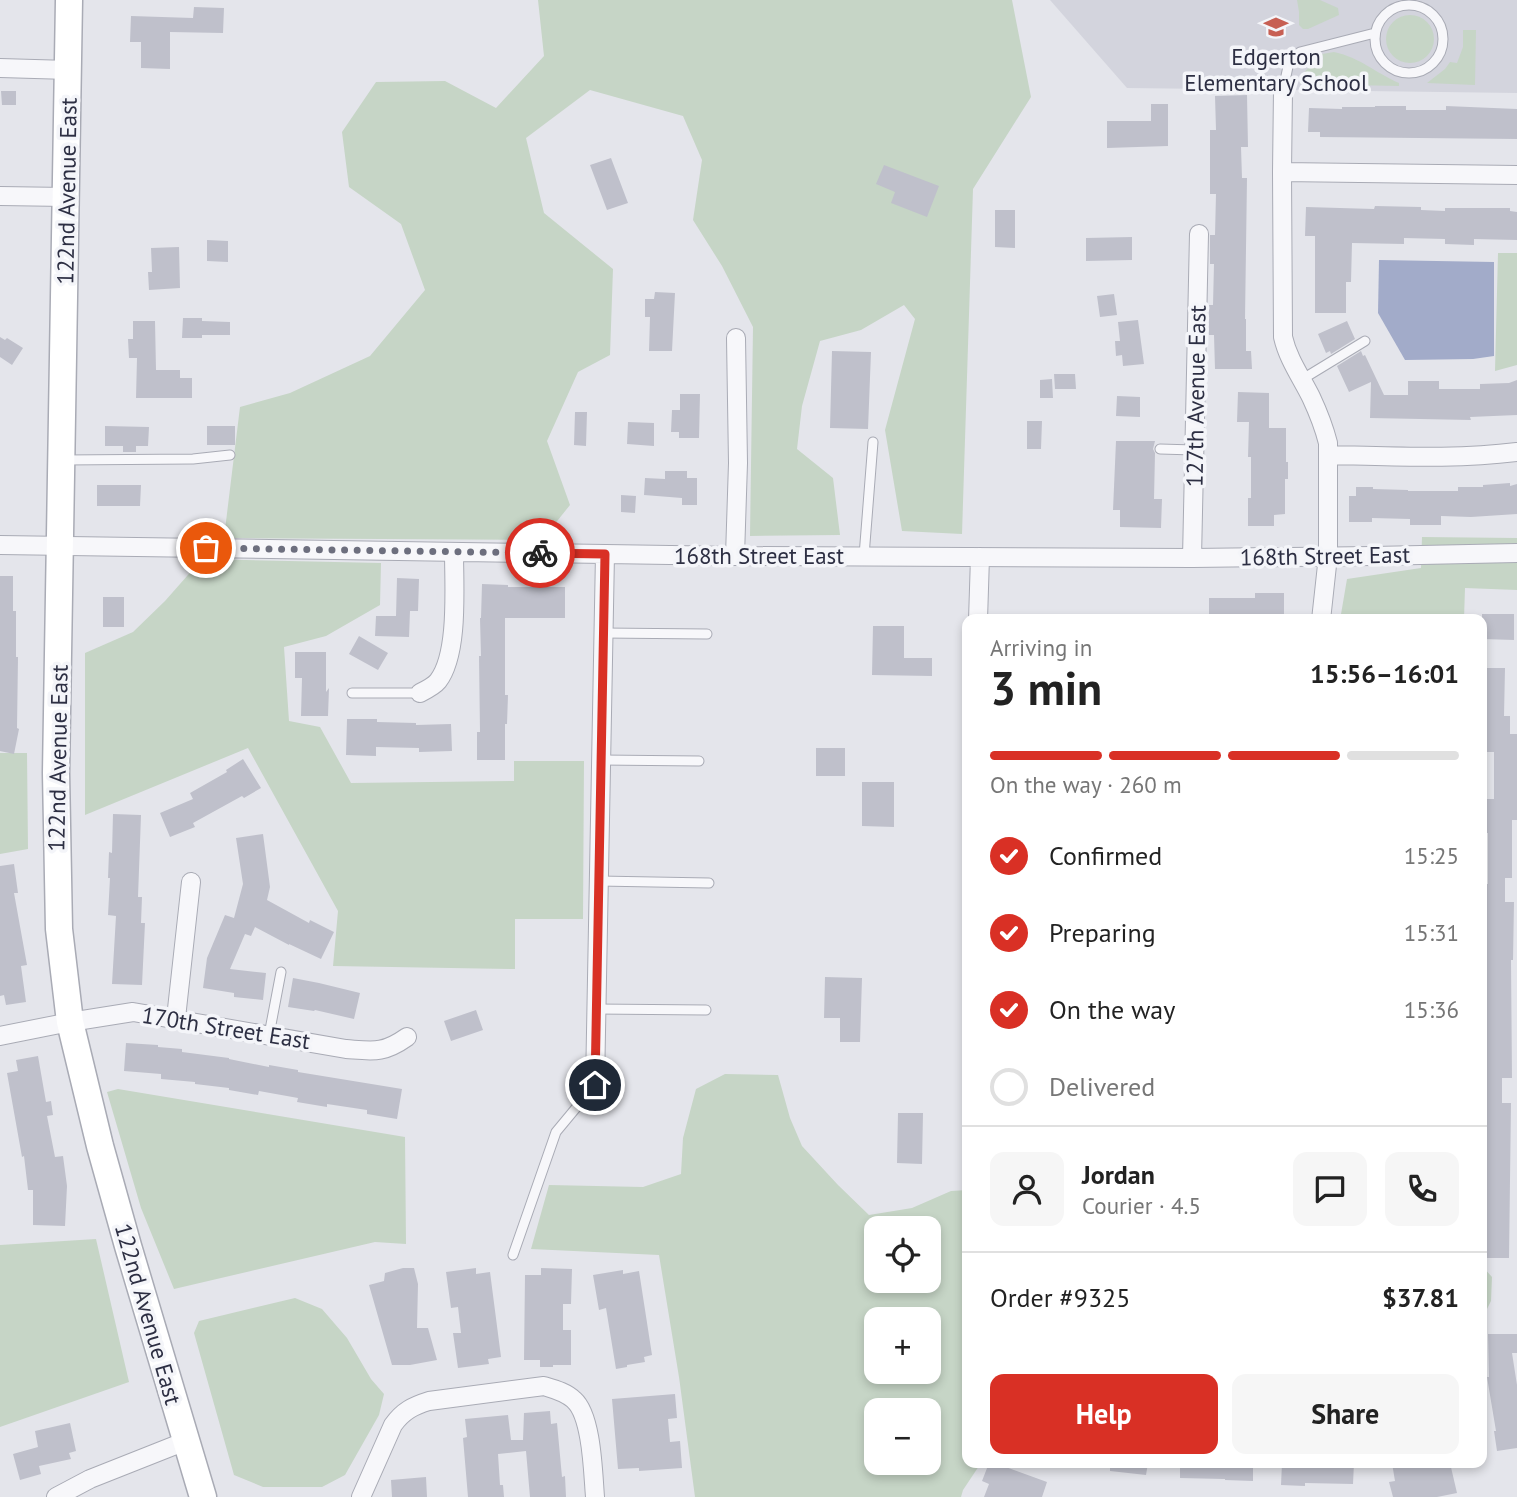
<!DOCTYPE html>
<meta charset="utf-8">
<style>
:root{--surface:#fff;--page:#f6f6f6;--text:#222;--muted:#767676;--line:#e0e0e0;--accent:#d93025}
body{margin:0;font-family:"PT Sans",sans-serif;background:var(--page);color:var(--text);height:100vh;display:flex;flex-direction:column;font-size:26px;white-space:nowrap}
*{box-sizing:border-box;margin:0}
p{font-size:23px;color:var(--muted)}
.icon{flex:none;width:38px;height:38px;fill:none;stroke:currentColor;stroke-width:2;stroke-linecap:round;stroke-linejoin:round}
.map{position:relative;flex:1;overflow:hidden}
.details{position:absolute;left:962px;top:614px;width:525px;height:854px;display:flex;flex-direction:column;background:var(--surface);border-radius:14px;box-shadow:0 4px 10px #0003}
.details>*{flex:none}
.buttons{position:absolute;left:864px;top:1216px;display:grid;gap:14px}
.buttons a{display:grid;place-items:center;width:77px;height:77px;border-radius:14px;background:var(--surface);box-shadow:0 4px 10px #0003;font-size:35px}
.pin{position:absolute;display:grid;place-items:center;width:60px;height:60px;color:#fff;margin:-30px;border:4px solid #fff;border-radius:50%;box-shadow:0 2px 7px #0007}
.courier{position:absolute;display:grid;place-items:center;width:70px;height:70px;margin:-35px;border:5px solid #d93025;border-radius:50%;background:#fff;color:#222;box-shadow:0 2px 9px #0007}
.summary em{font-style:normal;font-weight:800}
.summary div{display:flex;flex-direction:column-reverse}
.summary{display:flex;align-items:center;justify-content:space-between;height:119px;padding:0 28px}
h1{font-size:46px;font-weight:800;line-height:52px}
.bar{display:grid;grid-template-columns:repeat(4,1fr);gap:10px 7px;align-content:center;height:84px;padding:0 28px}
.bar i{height:9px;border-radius:5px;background:var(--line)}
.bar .current{background:var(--accent)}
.bar p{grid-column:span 4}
.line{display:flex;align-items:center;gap:18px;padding:0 28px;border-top:2px solid var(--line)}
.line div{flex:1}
.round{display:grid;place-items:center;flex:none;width:74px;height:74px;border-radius:14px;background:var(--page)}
ol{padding:0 28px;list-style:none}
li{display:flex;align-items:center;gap:21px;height:77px}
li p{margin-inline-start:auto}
li .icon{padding:7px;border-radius:50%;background:var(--accent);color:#fff;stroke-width:4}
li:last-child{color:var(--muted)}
li i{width:38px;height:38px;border:4px solid var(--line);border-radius:50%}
.primary-button{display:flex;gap:14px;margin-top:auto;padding:14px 28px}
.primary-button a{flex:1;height:80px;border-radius:14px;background:var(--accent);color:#fff;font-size:28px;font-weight:800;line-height:80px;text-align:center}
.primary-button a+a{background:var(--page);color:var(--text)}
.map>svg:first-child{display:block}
</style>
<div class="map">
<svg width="1517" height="1497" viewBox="0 0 1517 1497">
<rect width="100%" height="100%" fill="#e4e5eb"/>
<path fill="#d3d4dd" d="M1050 0H1517V93L1127 88Z"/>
<path fill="#c6d5c6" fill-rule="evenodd" d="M538 0H1012L1031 97 973 189 962 534 902 531 885 430 915 319 904 305 861 330 820 341 802 406 797 449 833 478 840 535 750 536 753 327 722 266 693 220 702 160 683 116 590 90 526 138 544 213 613 269 610 355 578 372 547 441 570 505 542 540 224 538 240 407 290 393 370 356 425 290 401 224 349 187 342 132 376 82 445 81 496 108 544 56Z
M1297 0H1320L1338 8 1339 15 1308 29H1303L1299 25V12Z
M1386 39a24 24 0 1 1 48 0a24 24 0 1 1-48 0Z
M1463 30H1476L1475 85 1427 83 1445 69 1450 62 1457 63 1463 47Z
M1334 52C1361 58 1374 72 1399 83V86L1300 84C1302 70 1311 65 1323 59L1322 54Z
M1498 253H1517V365L1495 371Z
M1422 537 1517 538V590L1465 588 1464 619 1340 620 1347 579 1421 568Z
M202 559 381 563 380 605 326 636 284 647 289 721 320 727 351 783 514 781V761H584L583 919H515V969L333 966 338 911 248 748 85 815V653L133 632 165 601Z
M0 753H27L28 849 0 854Z
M725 1074 778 1075 790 1118 802 1146 838 1185 869 1215 912 1208 951 1191 968 1190V1463H981L963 1490 961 1497H695L679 1377 659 1255 531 1249 549 1185 643 1187 681 1174 683 1138 696 1089ZM877 1228H929V1281H877ZM877 1320H929V1372H877ZM877 1410H929V1463H877Z
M118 1089 405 1137 406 1244 375 1242 174 1289 141 1208 107 1092Z
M96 1239 129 1382 0 1427V1245Z
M1482 1266 1492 1277 1491 1301 1482 1319Z
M295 1298 322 1309 347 1338 371 1379 384 1394 379 1415 345 1475 322 1487H263L234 1475 194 1333 199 1321Z"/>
<path fill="#a2abc9" d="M1379 260 1494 262V356L1473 359 1405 360 1378 313Z"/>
<path fill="#bfc0cb" d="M194 7 224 8 223 33 170 32V69L141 68V42H130L131 16 193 18Z
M1 91H16V105H2Z
M1247 95 1248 147H1241L1242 178H1247L1245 319H1246V351H1251L1252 369H1215L1214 335H1209V305H1213L1214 264H1210V235H1215L1216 194H1210V130H1216L1215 96Z
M1151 104H1168V146L1107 148V121H1151Z
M1375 106H1406V110H1446V106L1517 109V139L1320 137V132H1308L1309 108 1342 109V107H1375Z
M611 158 628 203 607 210 590 165Z
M884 165 939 186 927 217 891 203 895 192 876 184Z
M1375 206 1421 207V210L1445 211V208H1510V211L1517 212V240L1474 239V245L1445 244V239L1404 238V244L1352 243 1351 282H1346V313H1315V236H1305L1306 207 1374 209Z
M995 210H1015V248L995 247Z
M1132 237V260L1086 261V238Z
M207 240 228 241V262L207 261Z
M179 247 180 288 149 290 148 272H152L151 248Z
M655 292 675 293 672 351H649L650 317H645V299H654Z
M1114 294 1117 315 1100 317 1097 296Z
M183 318H202V321L230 322V335H202V338H182Z
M1138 320 1144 364 1123 366 1122 355 1116 356 1115 341H1120L1118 322Z
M133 321H155L156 370H180V378H192V398H136L137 358H129L128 339H133Z
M1347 321 1355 339 1331 354 1330 351 1326 353 1318 334Z
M0 337 5 340 7 338 23 348 12 365 0 357Z
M832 351 871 352 868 429 830 428Z
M1361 351 1363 356 1365 355 1384 395H1408V381H1439V389H1480V384L1509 383 1517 380V415L1470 417 1471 420 1370 418 1371 382 1349 392 1337 366Z
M1054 374H1075L1076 389H1055Z
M1052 379 1053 398H1040V380Z
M1238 392 1269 393V428H1286V462H1288V479H1285V514L1274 515V526H1248V498H1251V457H1248L1249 422H1237Z
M680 394H700L699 438H679V432H671L672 410H680Z
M1117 396 1140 397V417L1116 416Z
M575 412H587L586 446 574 445Z
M1027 421H1042L1041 449H1027Z
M628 422 654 423V446L627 444Z
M105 426 149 427 148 446H136V452H123V446H105Z
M207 426H235V445H207Z
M1116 441H1155L1153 449 1155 453 1154 499H1162L1161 528 1120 527V510H1113Z
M665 471H687V478H697V505H682V498L644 495 645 478 665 479Z
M1510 483V486L1517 484V514L1471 517 1441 516V525H1410V519L1372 518V522H1349V496H1356V487H1373V489L1408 490V491H1458V487H1483V485Z
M97 485H141L140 506H97Z
M621 495 636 496 635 513 621 512Z
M0 576H13V611H16V657H18L17 728 19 729 14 754 0 751Z
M397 578 419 579 418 611H410L409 637 375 636 376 616H396Z
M482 584 508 585V587H565V618H505V695H508L507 724H505V760H477V732H480L479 656H481L480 618H481Z
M1255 593H1284V620H1209V598H1255Z
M103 597H124V627H103Z
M1482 614H1514V640L1482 639Z
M873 626H904V658H932V676L872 675Z
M359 636 388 653 378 670 349 654Z
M295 652H326V692L329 688 328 716H301L302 678H295Z
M1482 668H1505L1504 716H1510V734H1517V820H1512V878H1505V902H1514L1513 960H1511L1512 1078H1502V1103H1511L1509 1258H1482V884H1488V833H1486V799H1494V752H1482Z
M347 719H377V722L416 723V725L451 724 452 751 419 752V748L376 747V756L346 755Z
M816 748H845V776H816Z
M243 759 261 788 244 798 242 796 193 823 195 827 170 837 160 813 193 799 190 793 227 772 226 770Z
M862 782H894V827L862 826Z
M113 814 141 815 138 897H142L141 923H145L142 985 112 984 116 916 108 915 110 878H108L109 852 112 853Z
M263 834 270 887 267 900 309 923 310 920 334 932 321 959 289 944V945L255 927 251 936 245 934 230 969 266 973 263 1000 234 997V993L203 988 207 958 225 915 234 918 243 884 236 838Z
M14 864 18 893H14L27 965 21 966 26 1002 6 1005 4 995 0 996V866Z
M825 977 862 978 860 1042H840V1018H824Z
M293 978 319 983 360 993 354 1019 315 1010 314 1011 288 1007Z
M476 1010 483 1030 451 1041 444 1021Z
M126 1043 158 1045V1047L182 1049V1052L229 1058V1059L269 1067V1065L298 1070V1072L402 1089 397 1119 367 1114V1110L327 1104V1107L297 1102 298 1098 259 1091 258 1095 229 1090V1088L195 1084V1082L161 1079V1074L124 1071Z
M38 1056 46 1102 51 1101 53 1115 47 1116 55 1157 63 1156 67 1186 65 1226 33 1225V1190H28L24 1156 22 1157 7 1073 18 1071 16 1060Z
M898 1113H923L922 1164 897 1163Z
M403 1268H414L418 1284 417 1328H428L437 1360 410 1365H392L369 1285 384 1281 385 1273Z
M476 1268V1274L490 1272 501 1357 488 1359 489 1364 458 1368 453 1333H461L458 1307 451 1308 446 1272Z
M541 1268 572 1269 571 1304H563V1330H571V1365H553V1367H540V1360H524L525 1275H541Z
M623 1270V1274L639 1271 652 1355 644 1357 645 1362 627 1365V1367L616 1369 606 1308 599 1310 593 1275Z
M1488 1334H1517V1353H1512L1517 1385V1448L1497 1451 1494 1431H1496L1487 1377H1489Z
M675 1394 677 1418 668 1419 670 1442 680 1441 682 1468 639 1471V1468L618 1469 612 1399Z
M550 1411 551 1424 557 1423 562 1477 565 1476 566 1497H530L526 1451 498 1454 500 1485H503L504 1497H468L463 1438 467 1437 465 1419 508 1415 511 1440H523L524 1413Z
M70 1423 76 1451 69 1453 71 1459 39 1466 41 1474 20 1480 13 1454 38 1447 35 1431Z
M989 1463H995L1047 1482 1042 1497H984L989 1484 982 1481Z
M1110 1463H1148L1146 1475 1110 1471Z
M1180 1463H1253V1481L1225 1480V1479L1180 1478Z
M1282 1463H1354L1353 1484 1305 1483V1486L1281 1485Z
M1392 1463H1450L1457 1493 1437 1497H1393L1389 1482 1395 1481Z
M426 1477 427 1497H392L391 1480Z"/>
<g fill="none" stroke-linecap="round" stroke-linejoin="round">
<g stroke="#a9abb5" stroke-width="11">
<path id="lane" d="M1375 39a34 34 0 1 1 68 0a34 34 0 1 1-68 0Z
M1283 90 1289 62 1300 52 1375 33
M1301 380 1365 341
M1160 449 1194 450
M64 460 193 459 230 455
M864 556 873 442
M603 633 707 634
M352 693H420
M601 760 699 761
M599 881 709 883
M596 1009 706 1010
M269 1035 281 972
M513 1255 556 1132 595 1085"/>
</g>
<g stroke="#a9abb5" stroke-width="20">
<path id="street" d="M0 68 69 70
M1283 90 1282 172 1283 337C1288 359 1301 377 1311 397 1318 412 1324 427 1328 443V556L1321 620
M1282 172 1517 175
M0 196 66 197
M1328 455C1391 456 1455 460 1517 452
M0 545 735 556 1192 558 1373 556 1517 553
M735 556 738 463 736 338
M1192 558 1199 234
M978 620 980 557
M420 693C426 690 434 686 438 681 459 654 454 586 454 552
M176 1018 191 882
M0 1036 70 1022 133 1012 346 1049C373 1051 383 1054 407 1037
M595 1085 605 554
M56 1497 90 1479 186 1441
M361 1497 393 1425C403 1411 413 1406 429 1401L544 1386C554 1389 566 1392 574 1400 592 1416 593 1473 595 1497"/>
</g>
<g stroke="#a9abb5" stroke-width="29">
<path id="secondary" d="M69 0 56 773 59 929 70 1022 100 1146 128 1246 203 1497"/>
</g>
<use href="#lane" stroke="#f7f7fa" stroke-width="9"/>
<use href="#street" stroke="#f7f7fa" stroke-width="18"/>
<use href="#secondary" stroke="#fff" stroke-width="26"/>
</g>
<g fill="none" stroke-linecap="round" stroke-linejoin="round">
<path stroke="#6d6f7e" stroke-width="7" stroke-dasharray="0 12.6" d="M206 548 540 553"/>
<path stroke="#d93025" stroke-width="9" d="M540 553 605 554 595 1085"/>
</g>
<defs>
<g id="school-bare" transform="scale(1.89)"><path d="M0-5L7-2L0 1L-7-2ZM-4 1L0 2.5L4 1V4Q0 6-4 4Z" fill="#c75f53" stroke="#f4f5f9" stroke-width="2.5" paint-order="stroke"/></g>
</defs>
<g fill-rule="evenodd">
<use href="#school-bare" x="1276" y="27"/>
</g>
<g text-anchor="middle" stroke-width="7" stroke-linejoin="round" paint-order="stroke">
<g font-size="23" fill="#2d2f43" stroke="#f4f5f9">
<text x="1276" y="65">Edgerton<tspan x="1276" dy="26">Elementary School</tspan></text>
</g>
<g font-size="23" fill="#2d2f43" stroke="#f4f5f9">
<text transform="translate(67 191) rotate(-89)" y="8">122nd Avenue East</text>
<text transform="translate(1196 396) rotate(-89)" y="8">127th Avenue East</text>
<text x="759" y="564">168th Street East</text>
<text transform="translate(1325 556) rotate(-1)" y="8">168th Street East</text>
<text transform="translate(58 758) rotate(-89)" y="8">122nd Avenue East</text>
<text transform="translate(226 1028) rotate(9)" y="8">170th Street East</text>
<text transform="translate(148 1314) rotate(74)" y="8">122nd Avenue East</text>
</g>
</g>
</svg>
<div class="buttons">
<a><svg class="icon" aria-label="locate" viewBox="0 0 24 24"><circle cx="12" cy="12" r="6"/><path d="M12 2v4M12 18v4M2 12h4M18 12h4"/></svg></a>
<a>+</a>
<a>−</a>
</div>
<div class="pin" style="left:206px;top:548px;background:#ea580c"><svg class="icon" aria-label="bag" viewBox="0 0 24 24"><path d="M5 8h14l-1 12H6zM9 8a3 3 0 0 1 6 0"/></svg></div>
<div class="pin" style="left:595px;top:1085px;background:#1f2937"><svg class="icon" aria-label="home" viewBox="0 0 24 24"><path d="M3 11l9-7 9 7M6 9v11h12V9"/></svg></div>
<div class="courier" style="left:540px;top:553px"><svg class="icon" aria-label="bike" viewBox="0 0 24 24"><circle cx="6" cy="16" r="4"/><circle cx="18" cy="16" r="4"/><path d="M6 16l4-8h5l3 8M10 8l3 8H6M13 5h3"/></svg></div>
<section class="details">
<div class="summary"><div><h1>3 min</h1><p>Arriving in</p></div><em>15:56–16:01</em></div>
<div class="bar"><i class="current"></i><i class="current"></i><i class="current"></i><i></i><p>On the way · 260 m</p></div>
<ol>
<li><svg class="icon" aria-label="check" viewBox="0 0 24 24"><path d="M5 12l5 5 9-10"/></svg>Confirmed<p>15:25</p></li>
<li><svg class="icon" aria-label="check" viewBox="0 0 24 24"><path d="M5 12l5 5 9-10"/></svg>Preparing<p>15:31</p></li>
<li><svg class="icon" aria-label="check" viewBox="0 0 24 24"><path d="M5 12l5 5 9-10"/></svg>On the way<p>15:36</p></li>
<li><i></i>Delivered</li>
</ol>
<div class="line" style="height:126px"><a class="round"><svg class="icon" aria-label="person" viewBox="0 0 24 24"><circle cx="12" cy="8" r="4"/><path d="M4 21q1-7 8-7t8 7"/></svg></a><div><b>Jordan</b><p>Courier · 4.5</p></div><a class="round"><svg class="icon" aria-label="chat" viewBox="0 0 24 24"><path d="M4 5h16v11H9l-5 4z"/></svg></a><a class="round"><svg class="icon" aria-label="phone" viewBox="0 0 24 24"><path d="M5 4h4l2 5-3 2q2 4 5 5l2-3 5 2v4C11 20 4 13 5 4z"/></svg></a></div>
<div class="line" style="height:91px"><div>Order #9325</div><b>$37.81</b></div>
<div class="primary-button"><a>Help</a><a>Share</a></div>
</section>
</div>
